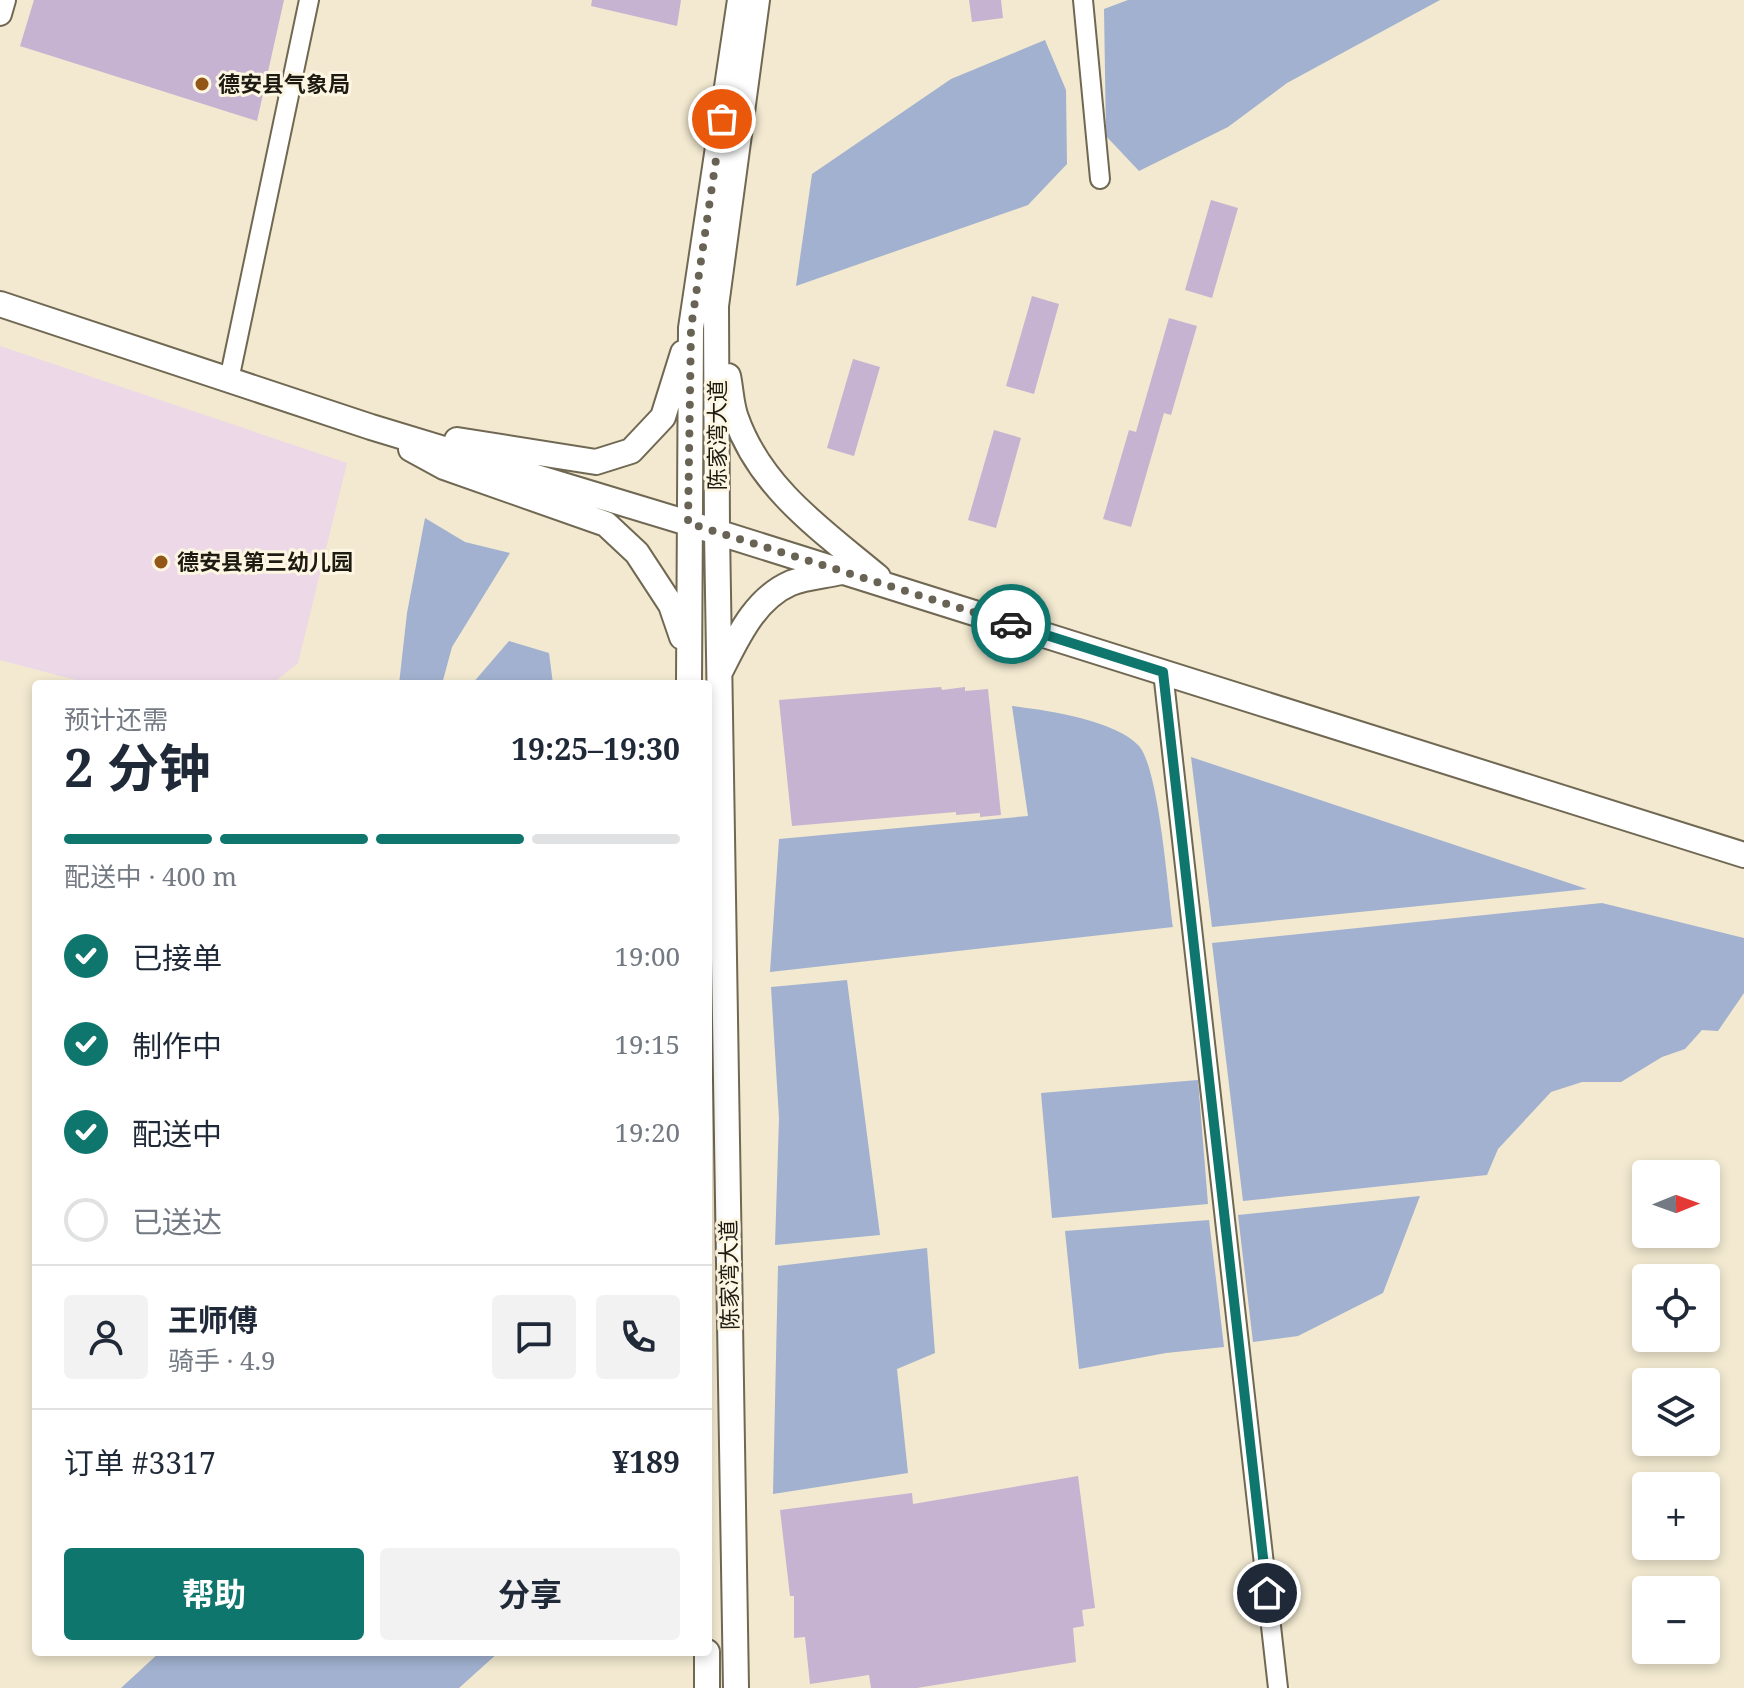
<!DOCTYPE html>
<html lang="zh">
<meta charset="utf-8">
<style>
:root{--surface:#fff;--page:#f2f2f3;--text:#1f2937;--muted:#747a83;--line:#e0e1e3;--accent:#0f766e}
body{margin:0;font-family:"Noto Serif","Noto Sans SC",serif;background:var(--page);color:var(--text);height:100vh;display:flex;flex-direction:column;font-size:30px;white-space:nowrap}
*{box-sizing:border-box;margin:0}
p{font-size:26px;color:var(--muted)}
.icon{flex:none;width:44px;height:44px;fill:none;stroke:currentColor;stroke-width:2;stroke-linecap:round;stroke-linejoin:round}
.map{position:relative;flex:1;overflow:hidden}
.details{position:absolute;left:32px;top:680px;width:680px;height:976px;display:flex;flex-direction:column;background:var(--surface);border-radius:8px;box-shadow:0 4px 12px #0003}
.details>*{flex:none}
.needle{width:52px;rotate:89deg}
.buttons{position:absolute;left:1632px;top:1160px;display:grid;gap:16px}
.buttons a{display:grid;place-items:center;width:88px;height:88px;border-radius:8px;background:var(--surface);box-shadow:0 4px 12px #0003;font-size:40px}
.pin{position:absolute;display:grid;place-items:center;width:68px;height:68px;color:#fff;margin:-34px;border:4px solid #fff;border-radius:50%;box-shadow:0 2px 8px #0007}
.courier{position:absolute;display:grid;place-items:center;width:80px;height:80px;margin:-40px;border:6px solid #0f766e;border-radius:50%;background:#fff;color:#222;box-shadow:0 2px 10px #0007}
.headline em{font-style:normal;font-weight:700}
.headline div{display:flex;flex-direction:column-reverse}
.headline{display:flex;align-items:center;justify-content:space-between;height:136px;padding:0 32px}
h1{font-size:52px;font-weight:700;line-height:60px}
.bar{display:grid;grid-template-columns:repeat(4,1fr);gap:12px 8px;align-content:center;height:96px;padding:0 32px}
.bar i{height:10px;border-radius:6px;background:var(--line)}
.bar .selected{background:var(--accent)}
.bar p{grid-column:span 4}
.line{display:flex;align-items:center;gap:20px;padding:0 32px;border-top:2px solid var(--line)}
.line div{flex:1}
.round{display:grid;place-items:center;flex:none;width:84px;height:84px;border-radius:8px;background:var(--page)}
ol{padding:0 32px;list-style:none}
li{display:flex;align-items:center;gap:24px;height:88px}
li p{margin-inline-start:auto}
li .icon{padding:8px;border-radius:50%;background:var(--accent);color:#fff;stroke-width:4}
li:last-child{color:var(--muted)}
li i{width:44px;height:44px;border:4px solid var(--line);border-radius:50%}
.cta{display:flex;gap:16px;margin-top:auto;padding:16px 32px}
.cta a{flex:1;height:92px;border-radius:8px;background:var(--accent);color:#fff;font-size:32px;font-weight:700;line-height:92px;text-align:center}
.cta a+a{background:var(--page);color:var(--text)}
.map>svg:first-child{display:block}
</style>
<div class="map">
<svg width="1744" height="1688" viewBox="0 0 1744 1688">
<rect width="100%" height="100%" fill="#f2e9d0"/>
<path fill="#edd8e7" d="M0 346 347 463 298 663 272 684H91L0 660Z"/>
<path fill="#a1b1cf" d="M1128 0H1440L1287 83 1228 127 1139 171 1106 136 1104 9Z
M1045 40 1066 90 1067 164 1028 205 796 286 812 174 951 79Z
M425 518 465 542 510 553 452 647 442 684H399L407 613Z
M509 641 549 653 553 684H472Z
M1012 706C1045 710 1116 720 1139 746 1159 769 1168 892 1173 927L770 972 779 839 1028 816Z
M1191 757 1587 889 1212 927Z
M1602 903 1744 938V993L1718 1031 1702 1030 1685 1049 1662 1057 1621 1082H1582L1551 1092 1498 1149 1487 1175 1243 1201 1212 943Z
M847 980 880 1235 775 1245 779 1118 771 987Z
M1198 1080 1208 1204 1052 1218 1041 1093Z
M1420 1196 1383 1293 1298 1336 1253 1342 1238 1215Z
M1209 1220 1224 1347 1166 1353 1079 1369 1065 1231Z
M927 1248 935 1353 897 1369 908 1473 773 1494 778 1266Z
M160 1652H499L459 1688H121Z"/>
<path fill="#c6b3d1" d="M34 0H284L257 121 20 46Z
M592 0H681L677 26 591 6Z
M969 0H1001L1003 18 972 22Z
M1211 200 1238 208 1212 298 1185 290Z
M1032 296 1059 304 1034 394 1006 386Z
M1169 318 1197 326 1171 415 1164 413 1131 527 1103 519 1129 430 1136 432Z
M853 359 880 367 854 456 827 448Z
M994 430 1021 438 996 528 968 520Z
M941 687 942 690 965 687V691L988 689 1001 815 980 817V813L956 815V812L792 826 779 700Z
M1078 1476 1095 1608 1082 1610 1084 1626 1073 1628 1076 1662 917 1688H871L869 1675 810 1684 805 1637 794 1638V1596H790L780 1510 912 1493 913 1504Z"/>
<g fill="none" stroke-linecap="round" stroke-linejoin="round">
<g stroke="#706852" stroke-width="22">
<path id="minor" d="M1083 0 1100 179
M229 380 309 0
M1163 672 1278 1688"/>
</g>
<g stroke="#706852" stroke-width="26">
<path id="tertiary" d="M0 14 4 0"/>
</g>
<g stroke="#706852" stroke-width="28">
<path id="secondary" d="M0 304 371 427 688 523 1744 855
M728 376C731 390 731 405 736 418 761 489 823 531 878 577
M457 440 596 462 631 451 663 417 683 353
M411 449 444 467 606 524 637 553 671 605 682 637
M720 672C737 639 754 599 791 583 806 577 825 576 841 572
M689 684 691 328 740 0
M707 1652V1688
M736 1688 717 532 716 306 757 0"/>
</g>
<use href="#minor" stroke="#fff" stroke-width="18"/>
<use href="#tertiary" stroke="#fff" stroke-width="22"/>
<use href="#secondary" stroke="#fff" stroke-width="24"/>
</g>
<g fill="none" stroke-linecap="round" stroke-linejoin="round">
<path stroke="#686354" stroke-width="8" stroke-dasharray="0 14.4" d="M722 119 691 328 688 523 1011 624"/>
<path stroke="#0f766e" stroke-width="10" d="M1011 624 1163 672 1267 1593"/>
</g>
<g fill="#925717" stroke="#fdf6e2" stroke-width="3">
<circle cx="202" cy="84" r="8"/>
<circle cx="161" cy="562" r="8"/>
</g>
<g text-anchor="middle" stroke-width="6" stroke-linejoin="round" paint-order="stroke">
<g font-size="22" font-weight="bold" fill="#1e1b12" stroke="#fdf6e2" text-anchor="start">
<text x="218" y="92">德安县气象局</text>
<text x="177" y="570">德安县第三幼儿园</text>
</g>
<g font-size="22" fill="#1e1b12" stroke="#fdf6e2">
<text transform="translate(717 435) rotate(-90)" y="8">陈家湾大道</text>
<text transform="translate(729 1275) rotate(-91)" y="8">陈家湾大道</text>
</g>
</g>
</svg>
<div class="buttons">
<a><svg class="needle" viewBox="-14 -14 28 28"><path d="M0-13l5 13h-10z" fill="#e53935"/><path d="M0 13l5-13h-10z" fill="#747a83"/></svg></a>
<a><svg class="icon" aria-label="locate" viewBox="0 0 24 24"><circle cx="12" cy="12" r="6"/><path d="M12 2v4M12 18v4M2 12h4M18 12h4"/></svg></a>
<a><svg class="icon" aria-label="layers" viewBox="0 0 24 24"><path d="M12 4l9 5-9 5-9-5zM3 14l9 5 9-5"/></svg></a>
<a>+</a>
<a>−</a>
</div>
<div class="pin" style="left:722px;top:119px;background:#ea580c"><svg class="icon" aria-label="bag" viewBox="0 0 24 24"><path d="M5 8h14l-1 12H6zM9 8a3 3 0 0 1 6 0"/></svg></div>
<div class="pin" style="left:1267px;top:1593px;background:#1f2937"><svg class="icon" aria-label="home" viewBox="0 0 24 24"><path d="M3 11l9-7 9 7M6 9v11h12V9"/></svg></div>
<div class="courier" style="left:1011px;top:624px"><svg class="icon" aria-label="car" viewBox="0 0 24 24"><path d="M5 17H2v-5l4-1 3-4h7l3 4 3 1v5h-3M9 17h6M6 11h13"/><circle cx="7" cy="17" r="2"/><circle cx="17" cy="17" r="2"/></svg></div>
<section class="details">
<div class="headline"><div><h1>2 分钟</h1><p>预计还需</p></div><em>19:25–19:30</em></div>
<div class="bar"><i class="selected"></i><i class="selected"></i><i class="selected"></i><i></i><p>配送中 · 400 m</p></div>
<ol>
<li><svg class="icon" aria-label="check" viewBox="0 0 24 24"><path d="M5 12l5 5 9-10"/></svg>已接单<p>19:00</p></li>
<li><svg class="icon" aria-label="check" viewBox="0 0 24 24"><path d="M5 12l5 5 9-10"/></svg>制作中<p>19:15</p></li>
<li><svg class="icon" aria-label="check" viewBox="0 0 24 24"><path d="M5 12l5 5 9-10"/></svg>配送中<p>19:20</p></li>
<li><i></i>已送达</li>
</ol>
<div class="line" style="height:144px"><a class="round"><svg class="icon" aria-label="person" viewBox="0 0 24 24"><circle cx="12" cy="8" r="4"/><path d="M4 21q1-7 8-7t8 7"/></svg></a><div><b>王师傅</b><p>骑手 · 4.9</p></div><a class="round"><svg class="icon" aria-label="chat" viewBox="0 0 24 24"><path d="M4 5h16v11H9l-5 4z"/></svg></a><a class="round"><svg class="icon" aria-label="phone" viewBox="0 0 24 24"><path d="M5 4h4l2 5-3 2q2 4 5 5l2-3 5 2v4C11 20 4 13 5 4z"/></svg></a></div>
<div class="line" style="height:104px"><div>订单 #3317</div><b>¥189</b></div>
<div class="cta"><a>帮助</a><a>分享</a></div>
</section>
</div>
